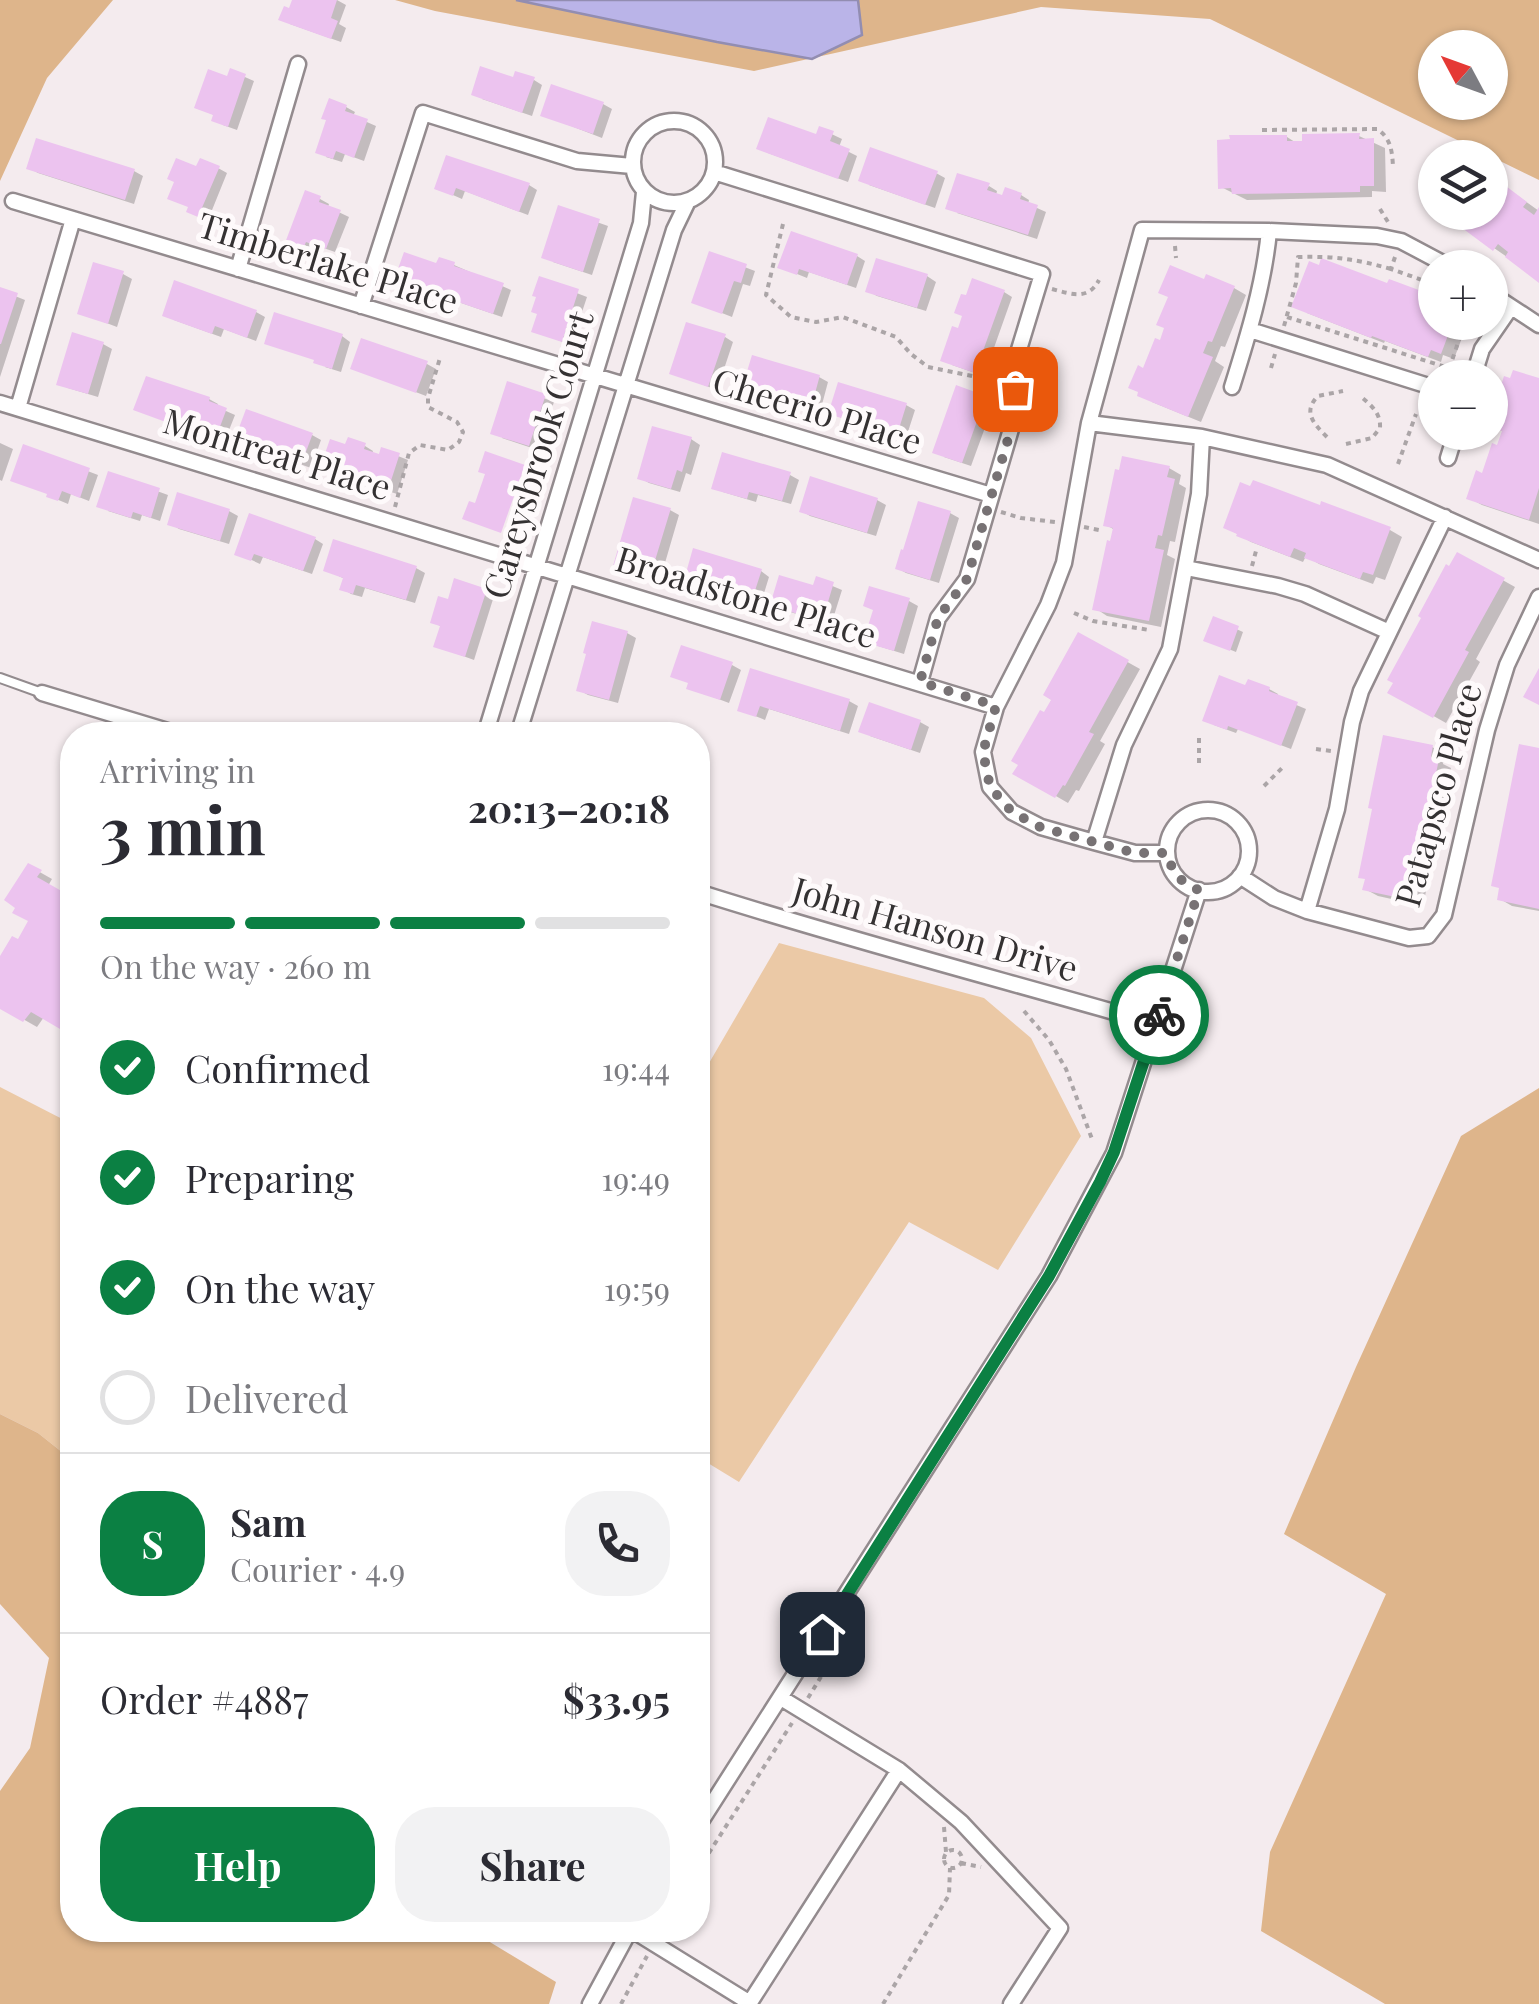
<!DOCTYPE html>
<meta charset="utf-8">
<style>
:root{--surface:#fff;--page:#f2f2f3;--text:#2b2b33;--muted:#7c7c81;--line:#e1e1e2;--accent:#0b8043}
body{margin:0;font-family:"Playfair Display",serif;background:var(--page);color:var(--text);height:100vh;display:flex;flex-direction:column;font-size:38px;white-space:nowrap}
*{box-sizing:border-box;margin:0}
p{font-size:32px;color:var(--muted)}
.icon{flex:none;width:55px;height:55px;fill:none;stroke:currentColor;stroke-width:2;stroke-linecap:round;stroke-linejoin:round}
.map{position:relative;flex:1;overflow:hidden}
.sheet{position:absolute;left:60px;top:722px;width:650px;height:1220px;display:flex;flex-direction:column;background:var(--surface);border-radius:40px;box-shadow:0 2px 8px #0004}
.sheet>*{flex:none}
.needle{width:65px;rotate:311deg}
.controls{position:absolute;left:1418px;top:30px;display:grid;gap:20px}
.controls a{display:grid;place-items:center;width:90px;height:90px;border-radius:50%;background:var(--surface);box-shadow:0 2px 8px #0004;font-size:50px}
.pin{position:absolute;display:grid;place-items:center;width:85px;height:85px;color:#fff;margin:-42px;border-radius:20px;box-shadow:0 5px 15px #0006}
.courier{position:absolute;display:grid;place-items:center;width:100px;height:100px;margin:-50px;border:8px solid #0b8043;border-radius:50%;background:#fff;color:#222;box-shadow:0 2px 12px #0007}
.overview em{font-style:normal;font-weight:700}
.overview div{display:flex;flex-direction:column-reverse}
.overview{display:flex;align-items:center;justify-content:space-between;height:170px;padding:0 40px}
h1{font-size:65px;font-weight:700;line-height:75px}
.bar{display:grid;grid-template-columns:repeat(4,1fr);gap:15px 10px;align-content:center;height:120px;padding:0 40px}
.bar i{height:12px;border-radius:8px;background:var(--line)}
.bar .active{background:var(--accent)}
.bar p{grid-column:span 4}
.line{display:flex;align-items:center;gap:25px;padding:0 40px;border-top:2px solid var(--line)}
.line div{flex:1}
.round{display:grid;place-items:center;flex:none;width:105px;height:105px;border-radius:40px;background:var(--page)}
ol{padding:0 40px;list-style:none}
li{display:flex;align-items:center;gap:30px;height:110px}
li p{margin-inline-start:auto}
li .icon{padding:10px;border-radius:50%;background:var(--accent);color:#fff;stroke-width:4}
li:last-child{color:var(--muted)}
li i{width:55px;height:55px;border:5px solid var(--line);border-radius:50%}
.action{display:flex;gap:20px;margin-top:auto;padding:20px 40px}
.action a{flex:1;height:115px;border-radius:40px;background:var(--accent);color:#fff;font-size:40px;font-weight:700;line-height:115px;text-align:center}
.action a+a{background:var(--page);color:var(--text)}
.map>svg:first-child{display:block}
</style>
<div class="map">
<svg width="1539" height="2004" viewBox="0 0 1539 2004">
<rect width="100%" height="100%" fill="#f4ebee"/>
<path fill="#ebc9a6" d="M779 943 984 998 1031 1038 1081 1136 998 1270 909 1222 739 1482 698 1457V1082Z
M0 1087 72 1124V1460L38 1433 0 1414Z"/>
<path fill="#deb58b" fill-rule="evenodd" d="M0 0H113L47 78 0 181Z
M395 0H1539V180L1210 19 1041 7 754 71 435 11ZM1435 48H1490V102H1435Z
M1539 1088V2004H1385L1261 1931 1270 1852 1386 1594 1284 1534 1356 1367 1461 1136Z
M0 1414 38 1433 72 1460V1930H470L556 1982 549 2004H0V1791L30 1748 49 1658 0 1604Z"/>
<path fill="#bab4e8" stroke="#928db1" stroke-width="2.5" d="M516 0H858L862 35 812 59 717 42Z"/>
<path fill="#0003" d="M295 0H337L346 5 339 24 346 28 341 42 290 24 291 11Z
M231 71 254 81 237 130 223 125 216 116 197 107 228 79Z
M534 80 542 85 532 116 482 99Z
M603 104 612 109 602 138 543 115Z
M346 107 355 112 353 116 376 126 364 161 345 154 342 162 326 157Z
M821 129 842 139 839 147 857 156 848 182 768 153 817 138Z
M1359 136 1385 148 1386 192 1372 191V197L1247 200 1221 187 1287 137 1298 144H1305Z
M29 168 134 171 143 176 134 204 38 173Z
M218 168 227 173 208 220 197 216 198 169Z
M936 173 945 178 935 208 869 185Z
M1490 176 1539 211V279L1494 248 1490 212Z
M529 185 537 190 528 215 465 191 462 199 437 188Z
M989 186 997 191 996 195H1021L1029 200 1028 204 1046 212 1037 239 957 213Z
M306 193 320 199 329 204 328 207 349 217 335 252 315 245 312 252 297 247Z
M560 209 608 226 592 275 553 262Z
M710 254 755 271 750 286 743 284 732 317 694 302Z
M857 256 865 261 856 288 809 272 807 278 780 267Z
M454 265 511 290 502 317 406 284 438 266Z
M123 274 132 279 117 327 80 313Z
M927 276 936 282 926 311 877 296 868 291Z
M540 279 587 297 571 345 534 331 540 314Z
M1205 282 1234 288 1246 295 1225 347 1221 346 1215 361 1224 367 1201 422 1152 402 1144 371Z
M1389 286 1435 299V322H1468L1454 359 1443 355 1441 362 1385 341 1384 343 1307 313Z
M0 290 25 300 0 377Z
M1004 292 1012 297 984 376 952 365 959 331Z
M256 312 265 317 256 341 224 329 221 337 174 320Z
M342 336 350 342 341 372 325 367Z
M725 337 733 342 717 390 672 373Z
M103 344 112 349 98 397 68 388 59 383Z
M754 358 819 377 828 382 820 412 754 392 745 387Z
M427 364 436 369 426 396 353 368Z
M1539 381V524L1482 505 1469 498 1484 476 1504 432 1491 425Z
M509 385 554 402 538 450 502 438Z
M985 398 994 403 971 466 944 457Z
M209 399 218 404 217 407 235 415 224 443 145 413Z
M906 405 915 410 906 438 840 417Z
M312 435 321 440 311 468 246 445Z
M691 439 700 445 691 475 686 473 680 492 649 483 640 478Z
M0 443 13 449 2 481 0 480Z
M365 446 373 451 372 454 380 457 383 450 408 460 397 494 332 472 347 447Z
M25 447 98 475 89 501 71 494 68 504 49 496Z
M1169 468 1181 475 1179 484 1186 488 1175 542 1170 541 1167 555 1175 559 1161 627 1107 616 1095 608 1115 530 1106 525Z
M526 469 533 472 510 536 504 534Z
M110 474 168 495 160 521 142 515 140 521 108 511Z
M790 475 799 480 791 504 758 495 756 502 723 492 714 487Z
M1252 490 1390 530 1402 537 1385 580 1376 577 1373 584 1319 564 1306 556 1303 562 1251 542 1226 527Z
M877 500 886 505 876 536 810 516 802 511Z
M670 510 679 515 660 580 624 569 616 564Z
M229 511 238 516 229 544 179 529 170 523Z
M950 513 959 518 939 583 906 573 897 568Z
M315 539 323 544 312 574 263 557 260 564 237 553Z
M1458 555 1515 587 1476 659 1480 662 1446 723 1391 692Z
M416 568 425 573 415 603 365 588 362 597 351 594 342 588 345 579 326 570Z
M761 571 769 577 761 603 695 584 687 578Z
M818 580 842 590 831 625 781 609 773 604 815 588Z
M870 589 909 601 918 606 904 654 875 645V611Z
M486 591 494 596 474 660 436 646 442 627 433 622 449 602Z
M1214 619 1243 632 1236 652 1211 642Z
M627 633 636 638 618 703 588 695 579 690 589 654Z
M1079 635 1140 669 1100 741 1105 744 1079 791 1076 790 1068 803 1016 773 1045 715Z
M732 665 741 670 729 703 689 688Z
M752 671 849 701 858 706 849 734 769 709 765 720 740 710Z
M1247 688 1269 689 1278 694 1277 697 1306 709 1291 749 1238 729 1236 733 1214 725Z
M920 722 929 727 920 753 870 736Z
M1432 747 1445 754 1443 764 1451 768 1423 906 1378 896 1365 889Z
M1539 751V911L1512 906 1500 899Z
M29 866 52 879 48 886 72 900V1033L44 1017 37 1027 0 1006V961L19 942 31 921Z"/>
<path fill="#ecc3ef" d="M292 0H337L331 18 338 21 331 39 278 20 284 6 289 8Z
M480 66 513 77 515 71 535 77 522 113 471 95Z
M230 68 246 74 228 127 211 121 213 115 194 108 208 69 227 76Z
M551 84 604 102 593 134 540 116Z
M329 98 347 105 345 111 368 119 354 158 336 151 333 159 315 153 326 120 321 119Z
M768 117 816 134 819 126 834 131 830 141 850 149 838 179 756 149Z
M1360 133 1359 139 1374 138V186H1360V192L1232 194 1231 188 1218 189 1217 140 1230 139 1229 135H1287V141H1302V134Z
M36 138 135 169 125 200 26 169Z
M870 147 938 171 925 205 858 181Z
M446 155 530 183 519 212 456 188 453 196 434 189Z
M176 158 196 166 200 158 220 166 198 217 186 212 188 207 167 199 174 182 167 179Z
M957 173 990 183 987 190 1002 195 1005 187 1022 193 1020 199 1038 205 1028 235 945 209Z
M1490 174 1527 202 1523 207 1534 215 1539 207V283L1505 257 1508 252 1498 244 1493 251 1446 216 1448 212H1490Z
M305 190 321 196 319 202 341 210 326 249 306 242 303 249 285 243Z
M558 205 600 219 583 272 541 258Z
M791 231 858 254 847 285 799 269 797 275 777 268Z
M709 251 747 264 741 283 734 281 722 314 691 303Z
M404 252 436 263 439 257 455 262 454 266 504 283 493 314 394 280Z
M876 258 928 274 917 308 865 292Z
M1321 258 1387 283 1389 279 1435 296V322H1453L1441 354 1431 350 1428 357 1372 336 1371 338 1291 307 1309 261 1319 265Z
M93 262 124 271 108 324 77 314Z
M1170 265 1204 279 1206 274 1235 286 1212 342 1208 341 1203 353 1213 357 1188 417 1137 396 1138 392 1128 388 1138 365 1143 368 1155 338 1160 340 1164 328 1156 325 1168 297 1158 293Z
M539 276 579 289 562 342 531 332 537 314 531 312 536 297 532 296Z
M972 278 1005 290 975 373 940 361 952 326 958 328 962 316 954 313 961 294 966 295Z
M174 280 257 310 247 338 215 326 212 334 162 316Z
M0 287 18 293 1 344H0Z
M274 312 343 334 332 369 313 363 314 360 264 344Z
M686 322 726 334 708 387 669 374Z
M72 332 104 342 88 394 56 385Z
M361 338 428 361 416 393 350 369Z
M752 355 820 375 811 408 742 388Z
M1513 370 1539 378V488L1529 520 1466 499 1476 470 1482 473 1492 443 1497 445 1502 431 1490 427V420L1504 376 1510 378Z
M146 376 210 397 209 401 227 408 215 440 133 410Z
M507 381 546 394 529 446 490 434Z
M838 382 907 403 897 435 828 414Z
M956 385 986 396 962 463 932 453Z
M246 409 313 433 301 465 234 441Z
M652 426 692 437 682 472 677 470 671 489 637 479Z
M348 437 366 443 364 449 379 454 381 447 400 453 388 490 320 468 330 439 345 444Z
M23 444 90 468 80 498 62 491 58 501 46 497 47 494 10 481Z
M485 451 525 465 501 533 462 519 469 501 475 503 485 474 478 472Z
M722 452 791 472 782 501 749 492 747 499 711 489Z
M1122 456 1170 466 1167 477 1175 479 1162 536 1158 535 1155 548 1164 550 1149 621 1092 610 1107 540 1110 541 1113 528 1103 526 1115 469 1119 470Z
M108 471 160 488 151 518 133 512 131 518 96 507Z
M810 476 878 498 867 533 799 512Z
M1253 480 1320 505 1321 501 1391 527 1373 575 1363 572 1360 579 1304 558 1306 553 1294 548 1290 557 1236 536 1237 534 1223 528 1240 482 1250 486Z
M177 492 230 509 220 541 167 525Z
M633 497 671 508 650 577 613 566Z
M918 501 951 511 930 580 895 569 901 549 903 550Z
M249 513 316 537 303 571 254 554 251 561 234 555Z
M333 539 417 566 406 600 356 585 353 594 339 590 343 578 323 571Z
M693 548 762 569 752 600 684 580Z
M1457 552 1505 578 1465 650 1469 652 1433 718 1387 693 1393 683 1387 680 1421 618 1418 616 1446 564 1449 566Z
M779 575 813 585 816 576 834 582 822 622 770 605Z
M454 578 487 589 465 657 433 647 440 626 430 623 438 596 448 599Z
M869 586 910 598 894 651 863 642 873 610 863 606Z
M1213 616 1239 626 1230 651 1203 641Z
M592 621 628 631 609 700 576 691 586 654 583 653Z
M1078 632 1129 660 1089 732 1094 734 1065 786 1063 785 1055 798 1012 774 1018 765 1011 761 1040 710 1044 712 1051 700 1043 695Z
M681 645 733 662 720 700 686 689 688 683 670 677Z
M750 668 850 699 840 731 760 706 756 717 737 711Z
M1539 668V705L1523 697Z
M1219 675 1245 685 1248 679 1270 687 1269 691 1298 702 1281 746 1228 726 1227 730 1202 721Z
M869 702 921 720 911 750 858 732Z
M1383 735 1433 745 1431 757 1439 759 1410 900 1362 890 1365 879 1358 878 1372 809 1368 808Z
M1519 744 1539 748V909L1497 900 1499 888 1491 886Z
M28 863 42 870 37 877 72 897V1036L31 1012 23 1022 0 1009V956L12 936 18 939 28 921 12 913 15 908 4 900Z"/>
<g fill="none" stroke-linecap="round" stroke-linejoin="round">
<g stroke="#938b8e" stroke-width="12">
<path id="service" d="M0 678 42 693"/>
</g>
<g stroke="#938b8e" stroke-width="19">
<path id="minor" d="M633 162a41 41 0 1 1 82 0a41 41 0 1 1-82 0Z
M714 172 1042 274 1014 366 1016 412 967 579 938 618 920 682
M13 201 991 495
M238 269 298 64
M1490 293 1539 325
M361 306 423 113 577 161 632 166
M1250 330 1435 388
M1473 378 1482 349 1511 307
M1232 387C1248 336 1264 284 1269 231
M0 403 996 707
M18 408 73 219
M1089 423 1202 437 1327 465 1539 560
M1448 458 1456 432
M1186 568 1278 586 1305 594 1389 632
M42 693 181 735
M485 735 641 223 644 192
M518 735 674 230 688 201
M1167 851a41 41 0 1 1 82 0a41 41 0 1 1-82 0Z
M1094 842 1124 745 1170 649 1199 494 1202 437
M1167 853H1135L1094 842 1041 827 1012 812 990 787 983 752 996 707 1048 605 1064 563 1089 423 1142 230 1269 231 1377 236 1401 241 1452 268
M1240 876 1274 898 1307 911 1409 938 1428 936 1444 915 1487 730 1507 665 1539 597
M698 892C849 940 1003 980 1156 1024
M1307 911 1337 809 1352 722 1361 691 1445 517
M781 1698 899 1770 961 1822 1060 1928 1011 2004
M698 1826 1049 1276 1114 1153 1199 890
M632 1930 750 2003
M590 2004 630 1930
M749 2004 899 1770"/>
</g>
<path stroke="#aba5a7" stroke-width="4" stroke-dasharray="5 5" stroke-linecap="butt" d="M1262 130 1377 129C1391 138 1392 151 1393 166
M1380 209 1388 222
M783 224 766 295 791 317 816 322 843 317 896 337 911 354 928 367 997 381
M1175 246 1176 258
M1395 257 1391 269 1425 281 1435 287
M1052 289C1071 294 1088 301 1099 280
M1287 317 1449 368
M1284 326 1296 283 1298 257C1334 256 1356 259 1391 269
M1271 368 1275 354
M1446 378 1462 331 1468 322
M1433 419 1435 411
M1327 437C1314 424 1302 412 1318 396L1343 391
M1346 444 1372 438 1380 428C1381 413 1371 405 1360 396
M1398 464 1416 414
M395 507 409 453 420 445 448 450 459 442 463 432 457 422 428 407V398L440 358
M1001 512 1021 518 1055 522
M1084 527 1099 530
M1252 566 1256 551
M1074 613 1093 621 1149 630
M1199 738V765
M1316 749 1331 751
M1264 786 1282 768
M1024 1011 1049 1040 1066 1069 1092 1139
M808 1698 836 1652
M944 1827 946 1852
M944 1859a9 9 0 1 1 18 0a9 9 0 1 1-18 0Z
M961 1863 981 1867
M698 1870 792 1723
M621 2004 647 1956
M883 2004 949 1895 950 1868"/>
<use href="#service" stroke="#fff" stroke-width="8"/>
<use href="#minor" stroke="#fff" stroke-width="14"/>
</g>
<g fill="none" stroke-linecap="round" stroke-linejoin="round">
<path stroke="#777274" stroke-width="10" stroke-dasharray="0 18" d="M1015 389 1016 412 967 579 938 618 920 682 996 706 983 752 990 787 1012 812 1040 827 1094 842 1135 853H1167C1172 872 1180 883 1199 890L1159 1015"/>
<path stroke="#0b8043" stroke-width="12" d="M822 1634 1049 1276 1100 1182 1114 1152 1159 1015"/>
</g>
<g text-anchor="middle" stroke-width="10" stroke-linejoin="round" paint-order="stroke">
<g font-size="35" fill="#343132" stroke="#fefafb">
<text transform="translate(328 264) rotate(17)" y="12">Timberlake Place</text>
<text transform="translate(817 412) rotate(17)" y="12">Cheerio Place</text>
<text transform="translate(277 455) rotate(17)" y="12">Montreat Place</text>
<text transform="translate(539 455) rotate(-73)" y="12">Careysbrook Court</text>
<text transform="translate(746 598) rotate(17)" y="12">Broadstone Place</text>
<text transform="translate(1439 795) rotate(-74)" y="12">Patapsco Place</text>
<text transform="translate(935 930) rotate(16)" y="12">John Hanson Drive</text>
</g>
</g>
</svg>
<div class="controls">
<a><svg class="needle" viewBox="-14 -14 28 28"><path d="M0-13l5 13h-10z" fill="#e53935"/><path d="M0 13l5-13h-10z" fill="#7c7c81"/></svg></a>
<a><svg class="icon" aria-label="layers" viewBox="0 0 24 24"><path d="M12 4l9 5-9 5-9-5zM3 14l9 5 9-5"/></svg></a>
<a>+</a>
<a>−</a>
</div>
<div class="pin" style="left:1015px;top:389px;background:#ea580c"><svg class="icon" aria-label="bag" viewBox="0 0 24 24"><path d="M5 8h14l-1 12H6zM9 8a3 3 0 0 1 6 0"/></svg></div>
<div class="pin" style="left:822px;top:1634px;background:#1f2937"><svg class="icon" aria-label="home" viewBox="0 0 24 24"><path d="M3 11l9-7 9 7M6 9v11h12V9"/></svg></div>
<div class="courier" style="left:1159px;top:1015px"><svg class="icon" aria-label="bike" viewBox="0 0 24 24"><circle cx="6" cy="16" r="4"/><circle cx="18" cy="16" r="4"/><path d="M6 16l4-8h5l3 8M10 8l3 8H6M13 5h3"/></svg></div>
<section class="sheet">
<div class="overview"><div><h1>3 min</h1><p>Arriving in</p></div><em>20:13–20:18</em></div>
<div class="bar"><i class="active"></i><i class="active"></i><i class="active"></i><i></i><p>On the way · 260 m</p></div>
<ol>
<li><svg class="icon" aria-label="check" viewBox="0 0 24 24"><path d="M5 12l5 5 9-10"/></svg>Confirmed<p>19:44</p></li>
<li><svg class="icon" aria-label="check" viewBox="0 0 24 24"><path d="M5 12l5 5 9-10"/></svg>Preparing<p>19:49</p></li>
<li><svg class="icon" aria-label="check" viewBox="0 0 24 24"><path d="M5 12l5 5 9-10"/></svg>On the way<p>19:59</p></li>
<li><i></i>Delivered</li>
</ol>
<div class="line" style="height:180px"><b class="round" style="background:var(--accent);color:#fff">S</b><div><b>Sam</b><p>Courier · 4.9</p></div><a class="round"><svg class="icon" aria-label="phone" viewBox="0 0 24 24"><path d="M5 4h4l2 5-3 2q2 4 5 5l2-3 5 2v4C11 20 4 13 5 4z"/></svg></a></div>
<div class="line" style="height:130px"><div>Order #4887</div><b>$33.95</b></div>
<div class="action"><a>Help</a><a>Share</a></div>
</section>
</div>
